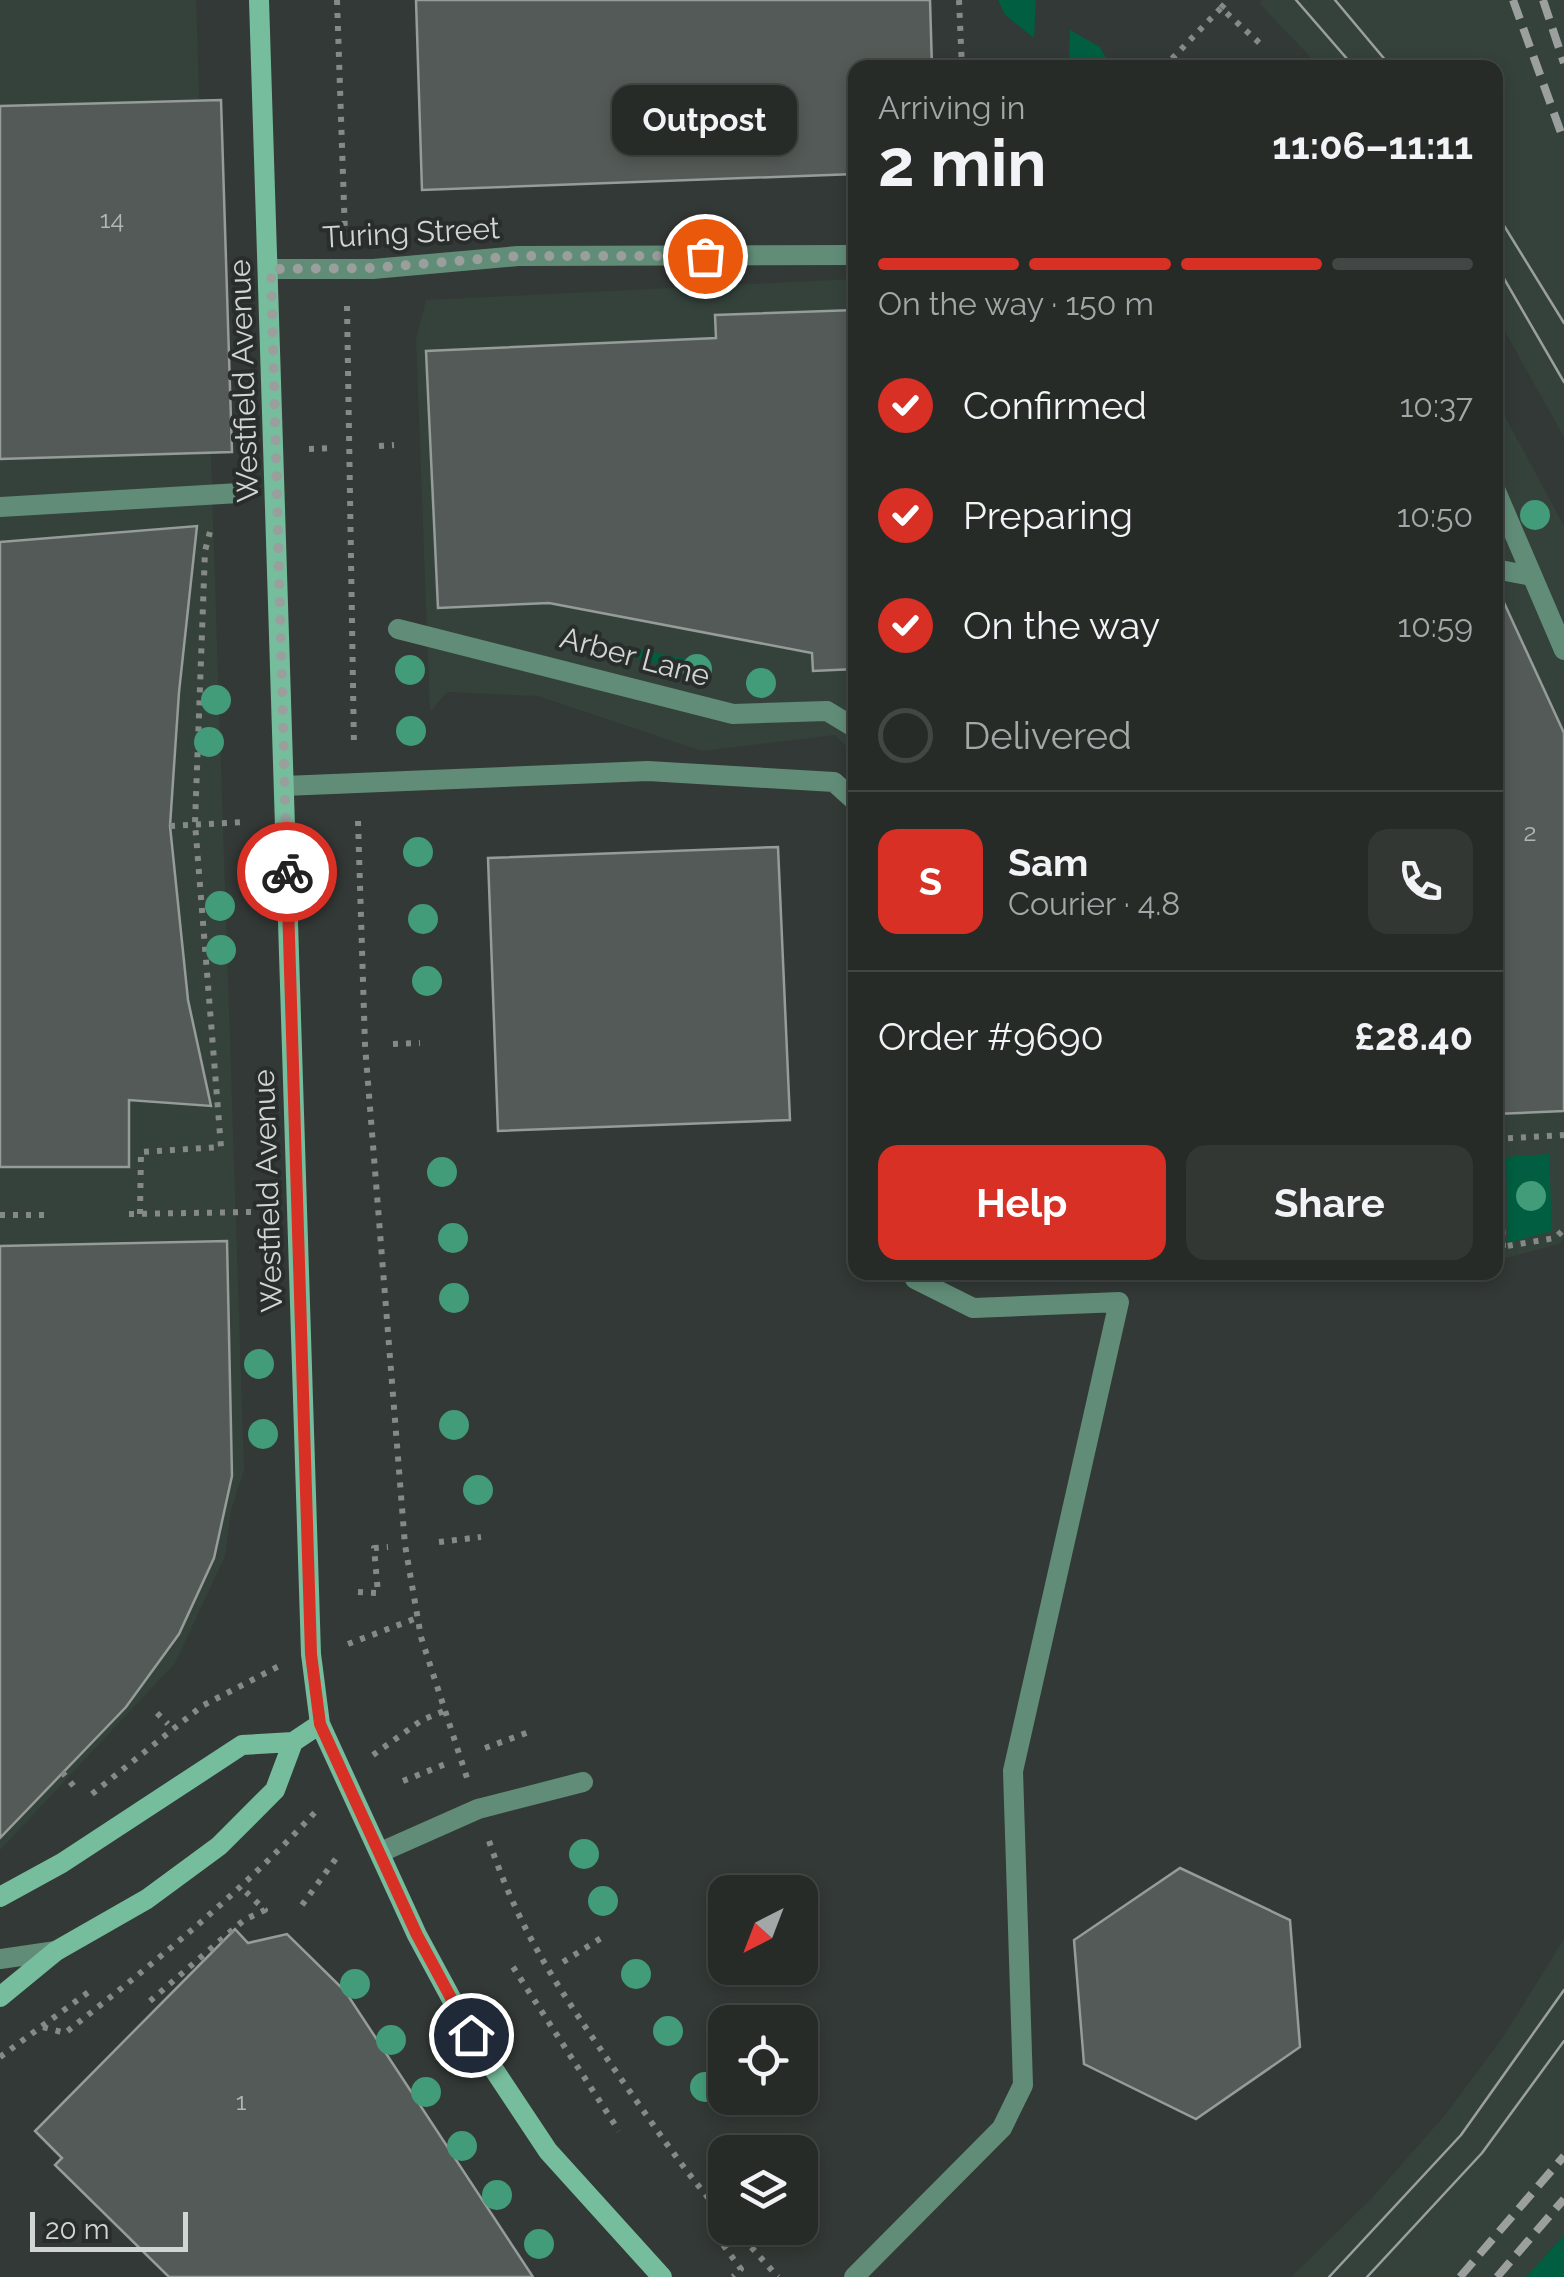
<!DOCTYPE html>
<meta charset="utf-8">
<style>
:root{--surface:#262b28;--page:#323734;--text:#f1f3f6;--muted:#a4a7a8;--line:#424745;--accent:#d93025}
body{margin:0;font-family:Raleway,sans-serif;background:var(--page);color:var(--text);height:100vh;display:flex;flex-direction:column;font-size:38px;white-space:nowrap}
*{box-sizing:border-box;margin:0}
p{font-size:32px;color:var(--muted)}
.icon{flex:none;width:55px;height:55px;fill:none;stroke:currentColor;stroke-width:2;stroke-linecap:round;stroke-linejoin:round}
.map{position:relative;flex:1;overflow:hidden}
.side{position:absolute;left:848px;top:60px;width:655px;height:1220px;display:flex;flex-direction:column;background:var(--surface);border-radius:20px;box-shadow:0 5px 15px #0003,0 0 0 2px var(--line)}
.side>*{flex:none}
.needle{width:65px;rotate:222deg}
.fabs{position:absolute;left:708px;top:1875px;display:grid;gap:20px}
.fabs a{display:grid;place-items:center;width:110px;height:110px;border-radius:20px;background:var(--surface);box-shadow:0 5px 15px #0003,0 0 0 2px var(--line);font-size:50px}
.scale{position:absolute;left:30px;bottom:25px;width:158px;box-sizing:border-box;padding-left:10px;border:5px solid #d1d5d3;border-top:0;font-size:28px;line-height:35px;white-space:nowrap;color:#d1d5d3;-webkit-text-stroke:8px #292e2c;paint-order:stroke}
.pin{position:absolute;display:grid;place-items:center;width:85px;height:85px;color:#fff;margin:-42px;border:5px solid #fff;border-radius:50%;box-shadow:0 2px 10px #0007}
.courier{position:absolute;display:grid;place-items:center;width:100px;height:100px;margin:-50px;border:8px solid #d93025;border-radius:50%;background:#fff;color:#222;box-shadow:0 2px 12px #0007}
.bubble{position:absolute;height:70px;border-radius:20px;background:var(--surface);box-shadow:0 5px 15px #0003,0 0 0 2px var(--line);font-size:32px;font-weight:700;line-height:70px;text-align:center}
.overview em{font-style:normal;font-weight:700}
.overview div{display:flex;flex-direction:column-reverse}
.overview{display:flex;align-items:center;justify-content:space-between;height:170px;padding:0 30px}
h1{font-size:65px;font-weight:700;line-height:75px}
.bar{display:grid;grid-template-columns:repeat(4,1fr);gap:15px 10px;align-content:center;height:120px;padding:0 30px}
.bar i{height:12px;border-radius:8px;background:var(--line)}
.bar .current{background:var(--accent)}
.bar p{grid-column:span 4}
.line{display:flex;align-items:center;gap:25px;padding:0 30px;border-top:2px solid var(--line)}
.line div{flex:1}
.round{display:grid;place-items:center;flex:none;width:105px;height:105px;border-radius:20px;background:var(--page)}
ol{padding:0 30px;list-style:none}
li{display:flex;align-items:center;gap:30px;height:110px}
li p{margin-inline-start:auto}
li .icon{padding:10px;border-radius:50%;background:var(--accent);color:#fff;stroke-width:4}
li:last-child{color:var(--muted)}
li i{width:55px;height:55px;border:5px solid var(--line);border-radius:50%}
.action{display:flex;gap:20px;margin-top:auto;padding:20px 30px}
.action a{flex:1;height:115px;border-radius:20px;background:var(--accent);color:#fff;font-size:40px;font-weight:700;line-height:115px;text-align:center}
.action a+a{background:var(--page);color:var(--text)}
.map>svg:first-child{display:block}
</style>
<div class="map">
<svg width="1564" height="2277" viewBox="0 0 1564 2277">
<rect width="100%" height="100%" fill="#333936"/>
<path fill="#35423b" d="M0 0H196L244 1470 231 1510 225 1556 175 1663 0 1850Z
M1262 0H1564V437L1495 314V68L1320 67 1259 3Z
M855 279V756L835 735 702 751 538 696 447 692 430 712 416 339 426 300Z
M1495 398 1564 526V1238L1559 1244 1502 1259 1495 1258Z
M1564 1939V2235L1526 2277H1291L1372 2198 1445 2115 1501 2040Z"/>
<path fill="#015e40" d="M998 0H1036L1034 38 1005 15Z
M1070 30 1100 47 1111 67H1069Z
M633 648 710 664 707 677 631 657Z
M1549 1154 1552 1231 1508 1243 1506 1157Z
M1564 2235V2277H1526Z"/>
<path fill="#545a57" stroke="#959c99" stroke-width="2.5" d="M416 0H930L932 68H855V174L422 190Z
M221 100 232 452 0 459V106Z
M855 310V669L813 671 812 653 549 603 438 608 426 351 716 338 715 315Z
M197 526 179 692 170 826 188 1000 211 1106 129 1100V1167H0V542Z
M1495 583 1564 733V1111L1495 1114Z
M778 847 790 1120 498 1131 488 858Z
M227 1241 232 1476 214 1558 179 1634 126 1707 0 1838V1246Z
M1180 1868 1290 1920 1300 2047 1196 2119 1084 2064 1074 1940Z
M235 1929 248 1943 287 1934 345 1991 533 2277H169L55 2165 62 2158 35 2131Z"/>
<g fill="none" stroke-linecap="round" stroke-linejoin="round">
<path stroke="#858a87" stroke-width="6" stroke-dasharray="5 8" stroke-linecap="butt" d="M337 0 345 234
M959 0 962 68
M1221 8 1228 0
M1163 68 1221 8 1265 48
M347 306 354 748
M379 446 394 445
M309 449 331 448
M358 821 365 1045 405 1545 421 1637 467 1778
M170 826 245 822
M393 1044 420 1043
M1495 1139 1564 1135
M1499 1139 1503 1249
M129 1214 251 1212
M140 1214 141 1152 221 1147 195 823 205 551 211 528
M0 1215H46
M1495 1248 1555 1238 1564 1229
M439 1542 481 1537
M358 1592 378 1593 374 1548 388 1547
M348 1644 417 1618
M157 1713 168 1724
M485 1748 529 1732
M373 1755 422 1720 444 1711
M62 1772 76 1789
M403 1781 448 1763
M92 1794 202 1706 279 1666
M489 1841C522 1938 562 1993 619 2076 653 2124 685 2173 725 2217
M302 1905 340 1853
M563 1962 606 1935
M513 1967 619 2131
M150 2001 244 1920 265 1910 246 1892
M43 2027 65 2033C154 1963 241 1893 318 1809
M0 2057 94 1988
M734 2228 778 2277
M728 2236 721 2242 741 2269 733 2277"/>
<path stroke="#618d78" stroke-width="20" d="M1495 489 1564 650
M1495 569 1532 576
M284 786 648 771 834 782 855 801
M381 1852 478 1809 583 1782
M854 2277 1002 2128 1023 2085 1013 1771 1119 1302 973 1308 915 1279 912 1272"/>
<path stroke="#618d78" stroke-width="20" d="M271 269H373L518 256 855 255
M0 507 239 493
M398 629 733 714 827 711 855 728
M0 1959 56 1951"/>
<path stroke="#75bd9c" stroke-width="20" d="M259 0 311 1654 320 1724 417 1935 471 2035 548 2151 662 2277
M0 1897 62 1863 242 1745 293 1742 320 1724
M0 1997 56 1951 147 1899 219 1846 275 1790 293 1742"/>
<path stroke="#9ba09e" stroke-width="2.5" d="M1296 0 1355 68
M1335 0 1392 68
M1495 211 1564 323
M1495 263 1564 382
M1329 2277 1461 2135 1564 1990
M1367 2277 1482 2153 1564 2041"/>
<path stroke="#9ba09e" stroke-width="8" stroke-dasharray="20 10" stroke-linecap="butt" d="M1513 0 1564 141
M1543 0 1564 63
M1460 2277 1564 2156
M1497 2277 1564 2199"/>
</g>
<g fill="#429b79">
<circle cx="1535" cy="515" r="15"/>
<circle cx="697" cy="669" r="15"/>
<circle cx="410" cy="670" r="15"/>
<circle cx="761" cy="683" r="15"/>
<circle cx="216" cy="700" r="15"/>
<circle cx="411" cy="731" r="15"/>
<circle cx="209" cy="742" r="15"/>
<circle cx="418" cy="852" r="15"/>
<circle cx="220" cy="906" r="15"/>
<circle cx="423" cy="919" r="15"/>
<circle cx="221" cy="950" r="15"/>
<circle cx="427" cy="981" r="15"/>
<circle cx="442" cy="1172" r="15"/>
<circle cx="1531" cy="1196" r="15"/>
<circle cx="453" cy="1238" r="15"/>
<circle cx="454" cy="1298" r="15"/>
<circle cx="259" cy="1364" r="15"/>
<circle cx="454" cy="1425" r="15"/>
<circle cx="263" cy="1434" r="15"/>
<circle cx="478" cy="1490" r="15"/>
<circle cx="584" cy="1854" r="15"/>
<circle cx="603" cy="1901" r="15"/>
<circle cx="636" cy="1974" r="15"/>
<circle cx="355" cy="1984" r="15"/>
<circle cx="668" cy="2031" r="15"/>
<circle cx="391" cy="2040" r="15"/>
<circle cx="705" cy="2087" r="15"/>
<circle cx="426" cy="2092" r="15"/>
<circle cx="462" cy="2146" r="15"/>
<circle cx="497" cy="2195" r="15"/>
<circle cx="539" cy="2244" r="15"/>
</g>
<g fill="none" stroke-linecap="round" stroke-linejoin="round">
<path stroke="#9a9e9c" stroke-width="10" stroke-dasharray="0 18" d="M287 872 271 269 373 268 518 256H705"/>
<path stroke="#d93025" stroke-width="12" d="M287 872 311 1654 320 1724 417 1935 471 2035"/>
</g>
<g text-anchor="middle" stroke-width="8" stroke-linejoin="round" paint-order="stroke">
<g font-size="25" fill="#b2b6b4">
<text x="112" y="228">14</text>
<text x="1530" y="841">2</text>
<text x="241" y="2110">1</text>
</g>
<g font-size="30" fill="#d1d5d3" stroke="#292e2c">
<text transform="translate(411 233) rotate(-3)" y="10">Turing Street</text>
<text transform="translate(244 381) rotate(-92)" y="10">Westfield Avenue</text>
<text transform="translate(635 657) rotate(15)" y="10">Arber Lane</text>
<text transform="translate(268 1191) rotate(-92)" y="10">Westfield Avenue</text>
</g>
</g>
</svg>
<div class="fabs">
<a><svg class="needle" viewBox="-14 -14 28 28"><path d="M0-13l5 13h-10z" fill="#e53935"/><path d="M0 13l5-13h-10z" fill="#a4a7a8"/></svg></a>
<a><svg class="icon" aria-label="locate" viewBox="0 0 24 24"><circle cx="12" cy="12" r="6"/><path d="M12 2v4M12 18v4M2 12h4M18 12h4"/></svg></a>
<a><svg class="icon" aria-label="layers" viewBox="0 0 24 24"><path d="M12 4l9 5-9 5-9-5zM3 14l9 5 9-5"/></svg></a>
</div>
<div class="scale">20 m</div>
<div class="pin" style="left:705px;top:256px;background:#ea580c"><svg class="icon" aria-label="bag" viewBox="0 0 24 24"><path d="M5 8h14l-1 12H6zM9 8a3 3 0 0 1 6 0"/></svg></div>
<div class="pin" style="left:471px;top:2035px;background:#1f2937"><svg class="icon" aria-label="home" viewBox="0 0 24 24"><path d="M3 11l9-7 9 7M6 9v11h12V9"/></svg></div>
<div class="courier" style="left:287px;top:872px"><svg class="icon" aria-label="bike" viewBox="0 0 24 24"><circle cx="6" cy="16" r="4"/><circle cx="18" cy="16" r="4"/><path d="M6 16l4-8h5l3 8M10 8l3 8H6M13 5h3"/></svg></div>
<div class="bubble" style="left:612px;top:85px;width:185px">Outpost</div>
<section class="side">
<div class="overview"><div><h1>2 min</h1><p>Arriving in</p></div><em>11:06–11:11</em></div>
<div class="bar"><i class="current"></i><i class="current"></i><i class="current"></i><i></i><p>On the way · 150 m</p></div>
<ol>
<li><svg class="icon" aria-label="check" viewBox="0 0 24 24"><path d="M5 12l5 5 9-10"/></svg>Confirmed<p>10:37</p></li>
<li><svg class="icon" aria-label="check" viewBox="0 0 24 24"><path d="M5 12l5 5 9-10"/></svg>Preparing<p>10:50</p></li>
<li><svg class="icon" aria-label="check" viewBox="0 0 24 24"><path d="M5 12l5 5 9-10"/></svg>On the way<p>10:59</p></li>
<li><i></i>Delivered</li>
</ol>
<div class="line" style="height:180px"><b class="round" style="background:var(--accent);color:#fff">S</b><div><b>Sam</b><p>Courier · 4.8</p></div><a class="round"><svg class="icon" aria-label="phone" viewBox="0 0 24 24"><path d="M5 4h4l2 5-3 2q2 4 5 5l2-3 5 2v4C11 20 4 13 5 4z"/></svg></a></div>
<div class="line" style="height:130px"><div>Order #9690</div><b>£28.40</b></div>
<div class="action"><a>Help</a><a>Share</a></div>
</section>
</div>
